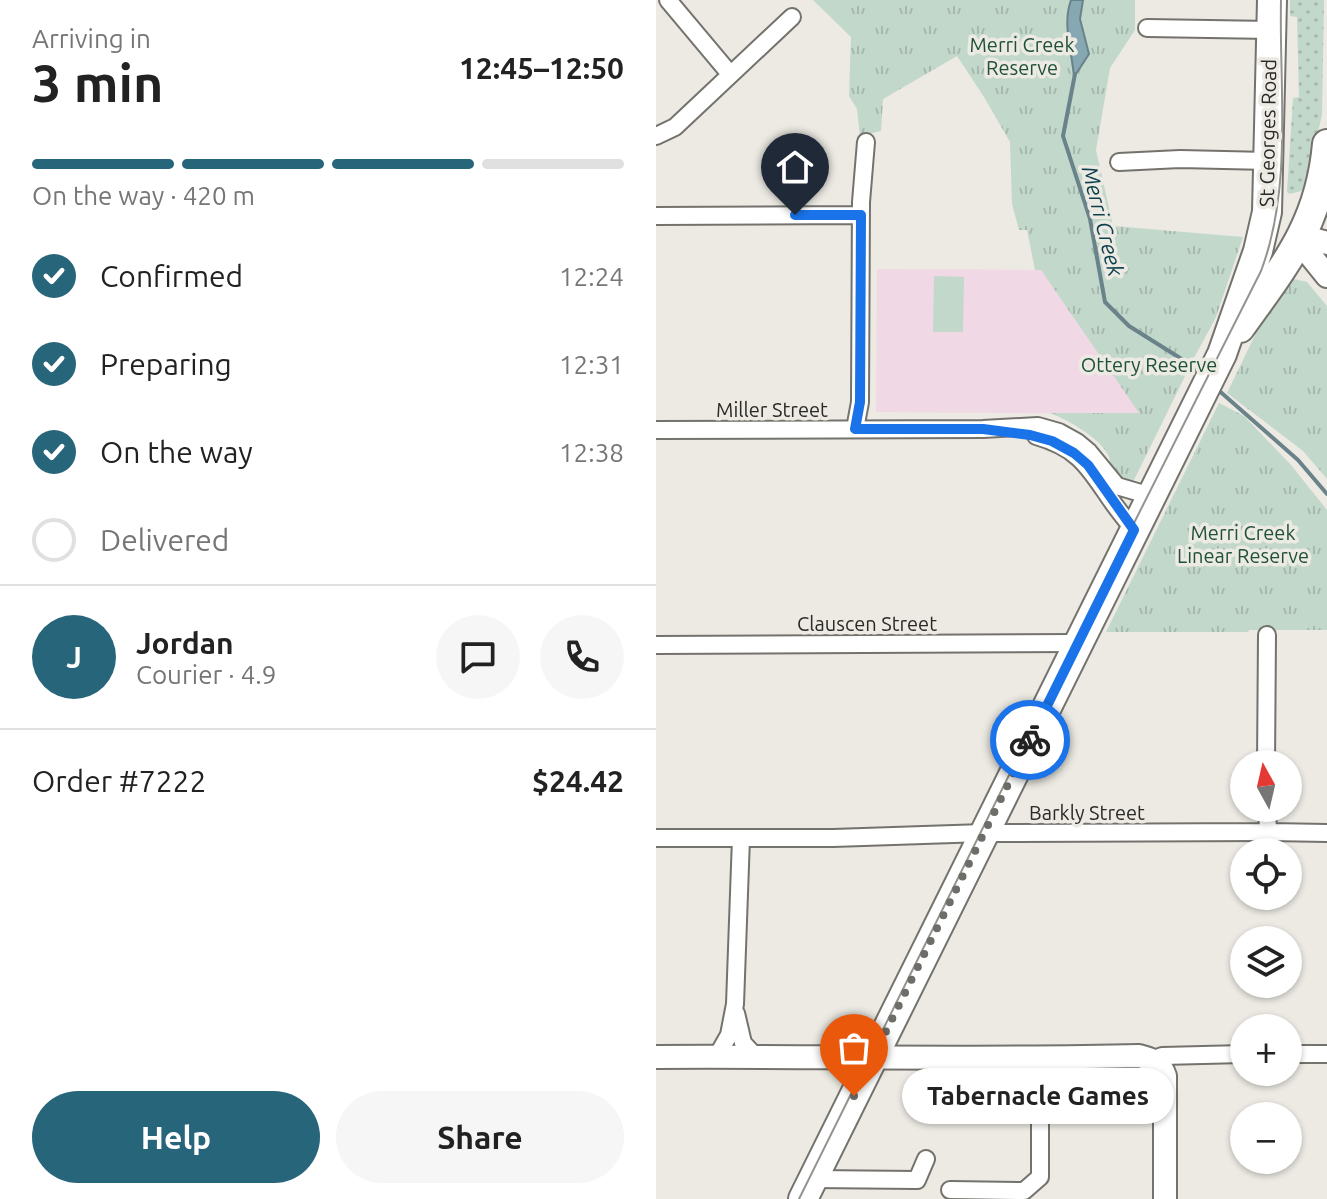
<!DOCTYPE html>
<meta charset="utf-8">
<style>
:root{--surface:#fff;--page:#f6f6f6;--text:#222;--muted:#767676;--line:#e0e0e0;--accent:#27657b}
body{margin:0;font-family:Ubuntu,sans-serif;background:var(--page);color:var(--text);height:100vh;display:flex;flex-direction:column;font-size:30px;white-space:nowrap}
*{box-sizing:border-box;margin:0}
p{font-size:26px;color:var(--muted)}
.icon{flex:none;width:44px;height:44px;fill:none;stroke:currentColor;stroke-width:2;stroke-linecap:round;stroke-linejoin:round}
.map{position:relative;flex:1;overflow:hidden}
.details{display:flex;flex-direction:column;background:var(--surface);width:656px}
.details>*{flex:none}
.needle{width:52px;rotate:352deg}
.tools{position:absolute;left:574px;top:750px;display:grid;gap:16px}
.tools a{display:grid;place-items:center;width:72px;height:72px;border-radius:50%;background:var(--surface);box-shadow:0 2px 6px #0004;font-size:40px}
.pin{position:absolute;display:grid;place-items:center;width:68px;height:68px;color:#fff;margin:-82px -34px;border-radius:50% 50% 50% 0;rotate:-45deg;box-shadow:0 0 8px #0007}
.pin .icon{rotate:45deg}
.courier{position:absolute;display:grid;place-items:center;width:80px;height:80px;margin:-40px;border:6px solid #1a73e8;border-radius:50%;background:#fff;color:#222;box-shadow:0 2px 10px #0007}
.bubble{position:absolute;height:56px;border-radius:28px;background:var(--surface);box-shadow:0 2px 6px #0004;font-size:26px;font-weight:600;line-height:56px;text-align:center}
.summary em{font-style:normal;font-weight:600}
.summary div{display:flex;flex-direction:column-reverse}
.summary{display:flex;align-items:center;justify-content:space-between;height:136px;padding:0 32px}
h1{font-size:52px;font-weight:600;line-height:60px}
.bar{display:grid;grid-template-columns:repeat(4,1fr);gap:12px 8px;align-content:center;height:96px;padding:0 32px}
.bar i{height:10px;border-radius:6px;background:var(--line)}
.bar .selected{background:var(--accent)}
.bar p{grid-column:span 4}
.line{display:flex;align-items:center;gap:20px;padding:0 32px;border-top:2px solid var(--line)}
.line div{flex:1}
.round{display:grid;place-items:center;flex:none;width:84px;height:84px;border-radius:42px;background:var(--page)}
ol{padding:0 32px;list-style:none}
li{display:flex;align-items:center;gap:24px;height:88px}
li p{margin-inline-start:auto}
li .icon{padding:8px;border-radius:50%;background:var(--accent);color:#fff;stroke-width:4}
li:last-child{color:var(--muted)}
li i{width:44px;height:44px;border:4px solid var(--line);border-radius:50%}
.action{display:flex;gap:16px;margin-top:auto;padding:16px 32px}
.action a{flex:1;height:92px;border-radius:48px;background:var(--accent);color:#fff;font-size:32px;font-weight:600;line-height:92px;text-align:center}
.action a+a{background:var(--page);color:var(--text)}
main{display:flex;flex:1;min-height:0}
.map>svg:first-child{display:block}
</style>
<main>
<section class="details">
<div class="summary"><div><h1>3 min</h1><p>Arriving in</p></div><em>12:45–12:50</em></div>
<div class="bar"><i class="selected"></i><i class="selected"></i><i class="selected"></i><i></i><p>On the way · 420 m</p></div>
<ol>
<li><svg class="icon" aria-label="check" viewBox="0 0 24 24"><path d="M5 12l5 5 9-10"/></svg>Confirmed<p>12:24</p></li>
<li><svg class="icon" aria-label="check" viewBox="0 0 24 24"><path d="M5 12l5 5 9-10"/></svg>Preparing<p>12:31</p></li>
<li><svg class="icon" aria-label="check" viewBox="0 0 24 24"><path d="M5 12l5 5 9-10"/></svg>On the way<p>12:38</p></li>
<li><i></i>Delivered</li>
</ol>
<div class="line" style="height:144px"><b class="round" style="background:var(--accent);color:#fff">J</b><div><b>Jordan</b><p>Courier · 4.9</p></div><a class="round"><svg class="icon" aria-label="chat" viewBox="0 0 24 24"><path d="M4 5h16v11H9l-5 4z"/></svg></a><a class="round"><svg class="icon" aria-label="phone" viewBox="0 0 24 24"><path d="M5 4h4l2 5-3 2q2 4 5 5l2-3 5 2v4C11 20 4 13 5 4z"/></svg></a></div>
<div class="line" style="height:104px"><div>Order #7222</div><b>$24.42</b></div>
<div class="action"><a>Help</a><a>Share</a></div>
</section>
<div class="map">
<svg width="671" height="1199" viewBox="0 0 671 1199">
<defs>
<pattern id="grass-dots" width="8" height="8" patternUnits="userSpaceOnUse" patternTransform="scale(2)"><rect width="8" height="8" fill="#c2d8cb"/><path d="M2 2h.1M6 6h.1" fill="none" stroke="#a7b9ae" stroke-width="1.8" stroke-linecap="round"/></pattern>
<pattern id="park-tufts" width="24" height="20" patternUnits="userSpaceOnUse" patternTransform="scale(2)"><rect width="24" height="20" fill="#c2d8cb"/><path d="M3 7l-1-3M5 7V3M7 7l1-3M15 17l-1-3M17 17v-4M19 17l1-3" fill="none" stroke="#a7b9ae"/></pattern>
</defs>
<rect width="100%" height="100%" fill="#eceae3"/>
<path fill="#f0d8e4" d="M221 269 385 270 484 414 220 412Z"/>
<path fill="url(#grass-dots)" d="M634 0H668L666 115 649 187 645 191 634 194 631 192 637 98 643 97 641 17 634 16Z"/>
<path fill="url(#park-tufts)" d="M157 0H421L424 46 412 113 427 50 424 0H479V30L454 68 440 150 457 226 587 237 560 317 538 358 476 484 455 474C454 468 455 460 452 455 443 437 412 420 394 413H483L385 270H379L371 230H363L356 204 354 142 328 97 301 56 227 99 225 131 204 136 201 109 193 96 195 37Z
M638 279 651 282 671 306V479L647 451 571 393 604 325Z
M563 403 588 416 635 465 671 510V630H593L592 632H450Z"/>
<path fill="#c2d8cb" d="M278 276 308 277 307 332H277Z"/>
<path fill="#86a8b3" stroke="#6a8289" stroke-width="2" d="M415 0H427L424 19 433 54 418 77C416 51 406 25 415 0Z"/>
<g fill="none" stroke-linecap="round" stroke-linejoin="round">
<path stroke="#6a8289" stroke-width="4" d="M419 74 407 136 434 219 449 302 473 326 532 363 545 375
M560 388 642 460 671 494"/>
<g stroke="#74726d" stroke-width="20">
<path id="street" d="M12 0 74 74
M491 28 615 30
M0 136 19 127 136 17
M463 162 524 159 612 161
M0 216 205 215
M199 429 204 402 205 202 210 142
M0 430 327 429 382 426 403 432 421 442 433 452 461 486 495 496
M380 436C422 448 432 466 455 500 462 510 470 520 478 530
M0 645 422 643
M610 764 611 635
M611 808 612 832
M0 838H177L328 833 612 832 671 833
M80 1013 87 1043 99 1056
M632 1054H671
M61 1056 73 1035 79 1004 85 838
M498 1059 506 1056 588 1054
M157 1179 261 1180 270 1159
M294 1190 368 1191 384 1177V1057"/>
</g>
<g stroke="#74726d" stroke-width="26">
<path id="secondary" d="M646 236 650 250 671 276
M646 236 671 243
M0 1057C161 1056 322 1060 483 1056 497 1060 504 1061 509 1076V1199"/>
</g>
<g stroke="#74726d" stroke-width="32">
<path id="highway" d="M584 328C629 265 664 224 671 144
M147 1199 566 354 602 251 611 212 616 0"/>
</g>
<use href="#street" stroke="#fff" stroke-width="16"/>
<use href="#secondary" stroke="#fff" stroke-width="22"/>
<use href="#highway" stroke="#fff" stroke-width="28"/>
<path stroke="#94938e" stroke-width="2" d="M143 1199 476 527 605 271C637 186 623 89 625 0"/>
</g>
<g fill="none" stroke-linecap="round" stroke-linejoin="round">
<path stroke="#6e6d69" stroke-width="8" stroke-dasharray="0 14.4" d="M198 1096 374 740"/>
<path stroke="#1a73e8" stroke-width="10" d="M139 215H205L204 402 199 429H327L374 435 396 441 418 453 432 465 478 530 374 740"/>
</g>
<g text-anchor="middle" stroke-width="7" stroke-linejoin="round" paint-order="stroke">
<g font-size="20" fill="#1e5137" stroke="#eceae3">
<text x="366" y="52">Merri Creek<tspan x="366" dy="23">Reserve</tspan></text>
<text x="493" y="372">Ottery Reserve</text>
<text x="587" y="540">Merri Creek<tspan x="587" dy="23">Linear Reserve</tspan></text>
</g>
<g font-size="20" fill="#2a2927" stroke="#eceae3">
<text transform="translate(612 133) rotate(-89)" y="7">St Georges Road</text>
<text x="116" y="417">Miller Street</text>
<text x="211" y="631">Clauscen Street</text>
<text x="431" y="820">Barkly Street</text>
</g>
<g font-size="22" font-style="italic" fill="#0a3e4c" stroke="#eceae3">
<text transform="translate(447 221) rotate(76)" y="8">Merri Creek</text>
</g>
</g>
</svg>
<div class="tools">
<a><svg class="needle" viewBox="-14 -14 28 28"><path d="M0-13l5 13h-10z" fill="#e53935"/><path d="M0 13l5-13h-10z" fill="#767676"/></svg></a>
<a><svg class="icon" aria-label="locate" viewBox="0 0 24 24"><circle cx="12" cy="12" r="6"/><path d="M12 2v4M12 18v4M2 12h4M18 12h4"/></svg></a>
<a><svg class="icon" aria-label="layers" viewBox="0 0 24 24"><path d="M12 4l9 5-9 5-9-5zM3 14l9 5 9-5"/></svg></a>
<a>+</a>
<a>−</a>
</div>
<div class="pin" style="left:198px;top:1096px;background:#ea580c"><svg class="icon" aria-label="bag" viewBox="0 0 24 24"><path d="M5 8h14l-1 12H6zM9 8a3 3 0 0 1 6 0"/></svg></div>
<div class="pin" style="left:139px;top:215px;background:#1f2937"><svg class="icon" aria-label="home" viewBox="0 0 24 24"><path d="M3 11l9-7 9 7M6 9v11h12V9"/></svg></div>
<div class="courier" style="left:374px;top:740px"><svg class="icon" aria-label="bike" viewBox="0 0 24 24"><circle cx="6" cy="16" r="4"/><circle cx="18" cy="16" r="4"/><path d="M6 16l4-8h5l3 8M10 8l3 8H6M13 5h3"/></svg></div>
<div class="bubble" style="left:246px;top:1068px;width:272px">Tabernacle Games</div>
</div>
</main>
